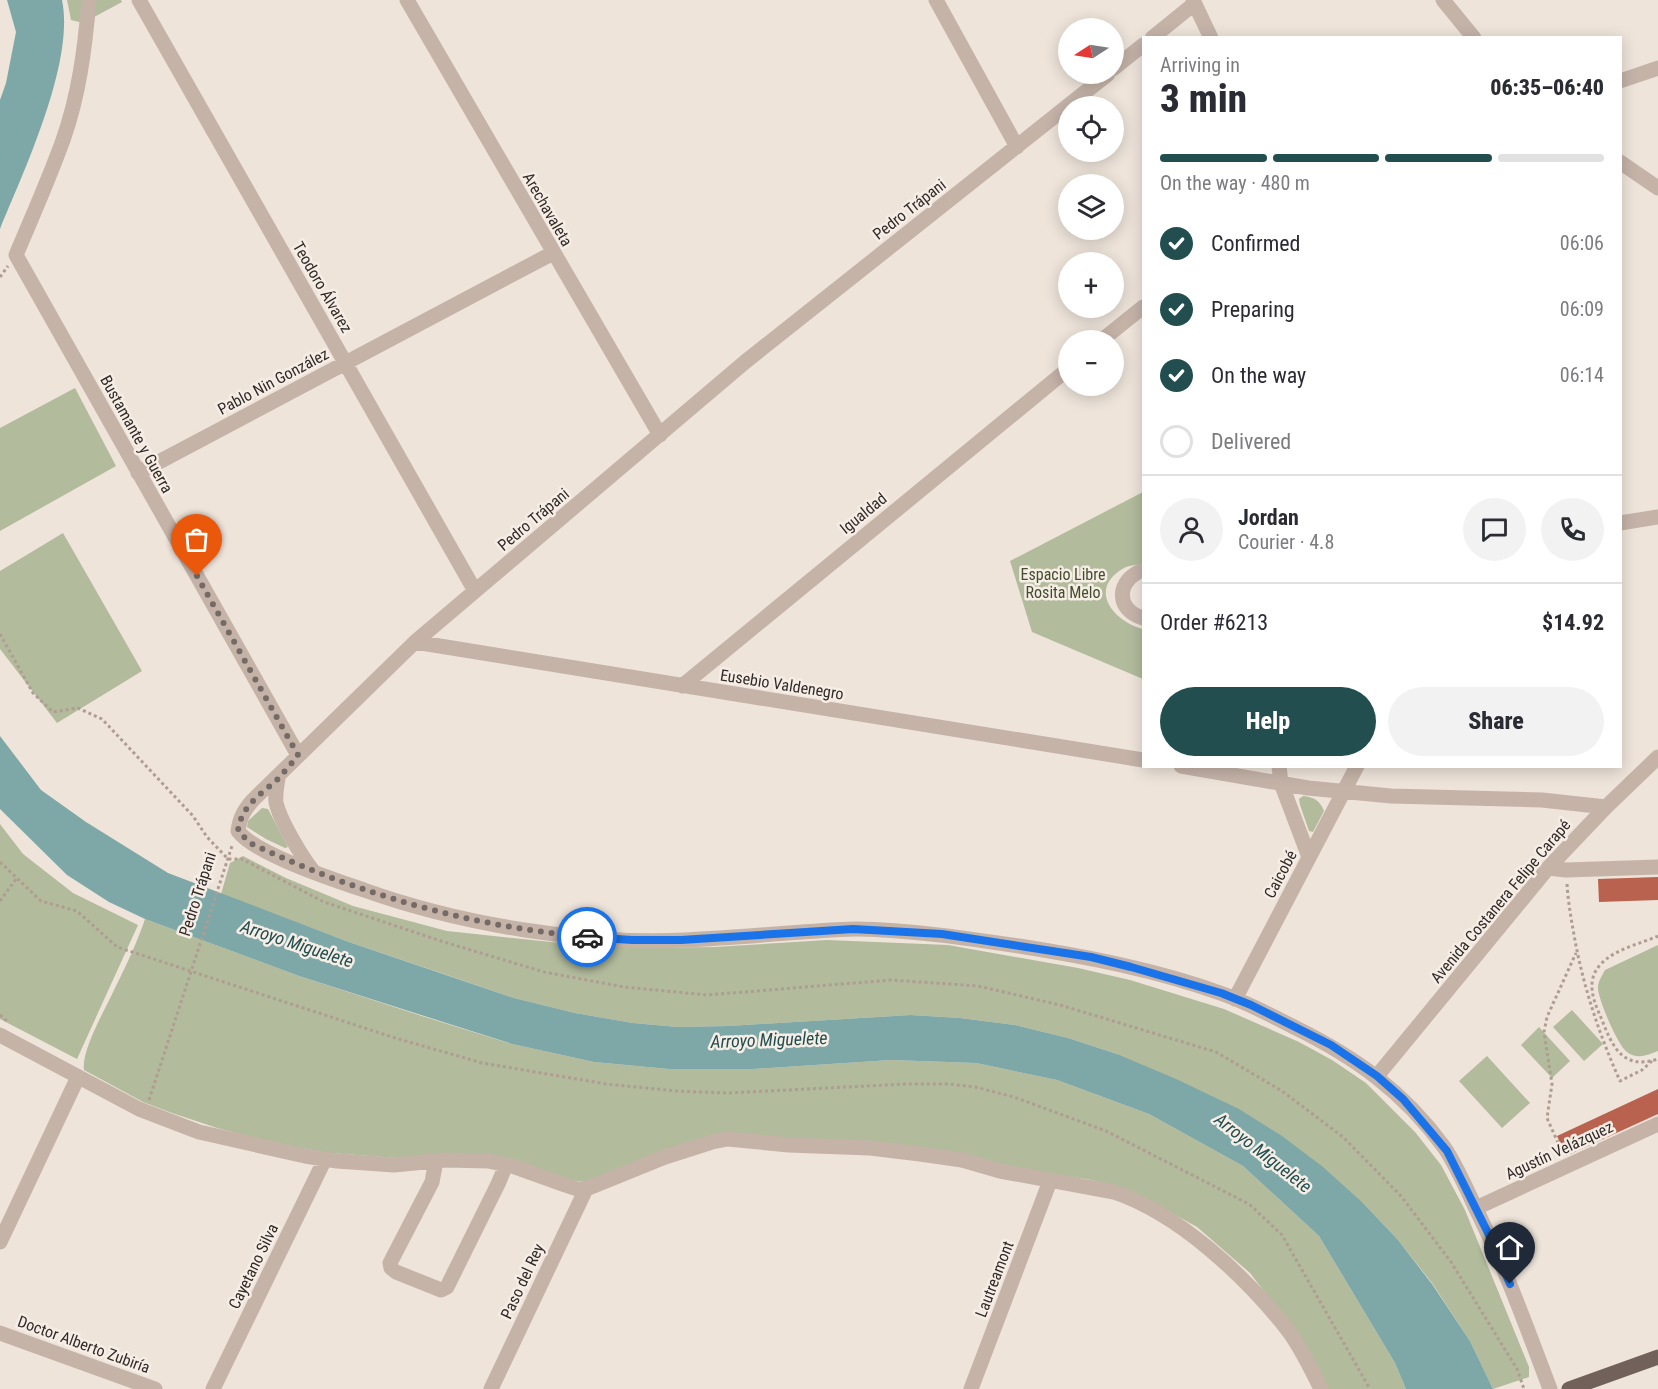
<!DOCTYPE html>
<meta charset="utf-8">
<style>
:root{--surface:#fff;--page:#f2f2f3;--text:#2b2b33;--muted:#7c7c81;--line:#e1e1e2;--accent:#224e4f}
body{margin:0;font-family:"Roboto Condensed",sans-serif;background:var(--page);color:var(--text);height:100vh;display:flex;flex-direction:column;font-size:22px;white-space:nowrap}
*{box-sizing:border-box;margin:0}
p{font-size:20px;color:var(--muted)}
.icon{flex:none;width:33px;height:33px;fill:none;stroke:currentColor;stroke-width:2;stroke-linecap:round;stroke-linejoin:round}
.map{position:relative;flex:1;overflow:hidden}
.drawer{position:absolute;left:1142px;top:36px;width:480px;height:732px;display:flex;flex-direction:column;background:var(--surface);border-radius:0px;box-shadow:0 3px 15px #0003}
.drawer>*{flex:none}
.needle{width:39px;rotate:258deg}
.tools{position:absolute;left:1058px;top:18px;display:grid;gap:12px}
.tools a{display:grid;place-items:center;width:66px;height:66px;border-radius:50%;background:var(--surface);box-shadow:0 3px 15px #0003;font-size:30px}
.pin{position:absolute;display:grid;place-items:center;width:51px;height:51px;color:#fff;margin:-62px -26px;border-radius:50% 50% 50% 0;rotate:-45deg;box-shadow:0 0 6px #0007}
.pin .icon{rotate:45deg}
.courier{position:absolute;display:grid;place-items:center;width:60px;height:60px;margin:-30px;border:4px solid #1a73e8;border-radius:50%;background:#fff;color:#222;box-shadow:0 2px 8px #0007}
.headline em{font-style:normal;font-weight:800}
.headline div{display:flex;flex-direction:column-reverse}
.headline{display:flex;align-items:center;justify-content:space-between;height:102px;padding:0 18px}
h1{font-size:39px;font-weight:800;line-height:45px}
.bar{display:grid;grid-template-columns:repeat(4,1fr);gap:9px 6px;align-content:center;height:72px;padding:0 18px}
.bar i{height:8px;border-radius:4px;background:var(--line)}
.bar .current{background:var(--accent)}
.bar p{grid-column:span 4}
.line{display:flex;align-items:center;gap:15px;padding:0 18px;border-top:2px solid var(--line)}
.line div{flex:1}
.round{display:grid;place-items:center;flex:none;width:63px;height:63px;border-radius:32px;background:var(--page)}
ol{padding:0 18px;list-style:none}
li{display:flex;align-items:center;gap:18px;height:66px}
li p{margin-inline-start:auto}
li .icon{padding:6px;border-radius:50%;background:var(--accent);color:#fff;stroke-width:4}
li:last-child{color:var(--muted)}
li i{width:33px;height:33px;border:3px solid var(--line);border-radius:50%}
.cta{display:flex;gap:12px;margin-top:auto;padding:12px 18px}
.cta a{flex:1;height:69px;border-radius:36px;background:var(--accent);color:#fff;font-size:24px;font-weight:800;line-height:69px;text-align:center}
.cta a+a{background:var(--page);color:var(--text)}
.map>svg:first-child{display:block}
</style>
<div class="map">
<svg width="1658" height="1389" viewBox="0 0 1658 1389">
<rect width="100%" height="100%" fill="#eee4da"/>
<path fill="#b2bb9c" d="M67 0H121L122 2 83 23 71 20Z
M75 388 116 466 0 531V428Z
M1143 492V563C1137 565 1130 565 1124 568 1087 589 1113 621 1143 629V679L1032 632 1010 561Z
M63 533 142 671 57 723 0 649V571Z
M1303 796C1313 797 1320 800 1324 811L1313 832 1309 831 1300 805 1299 799Z
M262 808 268 809 288 847 285 848 266 839 247 827 248 821Z
M0 824 23 854 73 893 138 925 77 1059 0 1019Z
M243 856 286 878 353 906 447 931 570 944 641 948 714 947 827 940 948 945 1078 968 1130 980 1224 1009 1299 1042 1332 1060 1366 1083 1415 1132 1441 1165 1465 1210 1529 1367V1377L1493 1389 1470 1341 1432 1283 1398 1240 1364 1204 1117 1054 1068 1038 1015 1025 960 1018 911 1015 728 1026 678 1027 633 1023 575 1013 514 998 441 973 346 941 221 894 230 863Z
M145 919 299 976 422 1016 512 1044 594 1062 669 1069H753L891 1060 976 1063 1057 1080 1149 1114 1243 1166 1319 1236 1395 1363 1406 1389H1327L1300 1338 1250 1273 1197 1227 1150 1201 1119 1187 1087 1179 727 1135 584 1182 570 1180 501 1159 396 1158 330 1153 273 1143 217 1128 172 1113 143 1102 84 1070C81 1050 106 1008 115 988 126 966 137 943 145 919Z
M1658 945V1051C1648 1055 1637 1060 1627 1052 1618 1046 1598 999 1598 988 1598 981 1602 976 1605 970Z
M1572 1010 1603 1044 1584 1061 1553 1027Z
M1539 1027 1570 1061 1552 1078 1521 1045Z
M1487 1056 1530 1103 1502 1128 1459 1081Z"/>
<path fill="#7da8a7" d="M7 0H62C75 62 24 171 0 229V100L6 83 16 32Z
M0 736 41 790 86 822 168 873 346 941 514 998 575 1013 633 1023 678 1027 728 1026 911 1015 960 1018 1015 1025 1068 1038 1117 1054 1176 1079 1239 1109 1282 1136 1323 1167 1364 1204 1398 1240 1432 1284 1470 1341 1493 1389H1406L1395 1363 1319 1236 1243 1166 1149 1114 1057 1080 976 1063 891 1060 753 1069H669L594 1062 512 1044 299 976 145 919 109 902 67 875 0 809Z"/>
<path fill="#b8624f" d="M1658 877V900L1599 902 1598 879Z
M1658 1089V1114L1566 1156 1557 1136Z"/>
<g fill="none" stroke-linecap="round" stroke-linejoin="round">
<path stroke="#b09d92" stroke-width="3" stroke-dasharray="3 3" stroke-linecap="butt" d="M0 277 8 266
M0 634 33 693 53 712 78 708 102 719 193 816 207 837 228 859H242L324 902 444 942 544 972 624 987 707 995 891 980 978 986 1060 1005 1216 1052 1282 1091 1343 1137 1401 1196 1451 1262 1517 1369 1524 1389
M0 862 41 901 77 911 117 947 392 1037 482 1063 606 1084 677 1091 727 1093 907 1084H949L975 1087 1014 1097 1106 1131 1249 1204 1282 1235 1370 1389
M1567 884C1568 901 1571 918 1574 935 1583 986 1599 1034 1620 1081L1642 1070 1652 1061
M0 901 16 879
M1658 936C1640 944 1614 949 1600 965 1585 982 1594 1002 1602 1020 1613 1048 1623 1070 1658 1059
M0 1015 8 1022
M149 1100 232 846
M1563 1154 1547 1118 1552 1084 1544 1032 1547 1017 1576 953"/>
<path stroke="#c5b3a8" stroke-width="15" d="M89 0C85 48 79 95 63 140 49 179 32 217 16 255L298 755
M139 0 475 591
M407 0 660 435
M936 0 1017 147
M1193 0 1211 38
M1443 0 1474 38
M1152 38 1194 4
M1113 69 1143 45
M1108 74 745 362 415 642 253 800C244 810 240 817 238 831 255 854 334 880 364 890 459 924 584 945 685 940 724 938 763 935 802 932 820 931 838 929 856 929 911 930 965 938 1019 946 1088 957 1157 970 1223 994 1248 1003 1271 1015 1294 1027 1355 1057 1403 1091 1444 1147 1457 1166 1466 1188 1476 1209 1505 1267 1527 1328 1550 1389
M1620 81 1658 68
M1620 162 1658 188
M1102 340 1143 307
M138 473 553 253
M1620 523 1658 517
M1143 570C1116 580 1115 610 1143 618
M415 642 1143 760
M682 686 1068 369
M1181 766 1308 788 1391 796 1542 800 1606 807
M1279 766 1281 783 1309 857
M278 778C277 786 275 794 276 802 279 819 302 857 313 871
M1548 868 1566 870 1658 867
M1235 999 1357 766
M0 1035 139 1109 199 1132 305 1156 337 1161 394 1165 446 1160 488 1161 512 1166 565 1185 577 1189H586L665 1157 712 1142 728 1139 789 1145 870 1148 920 1154 962 1160 1000 1171 1114 1192C1179 1214 1245 1276 1287 1329 1301 1347 1311 1369 1321 1389
M1377 1076 1548 868 1606 807 1658 757
M436 1161 432 1182 390 1263 391 1268 396 1272 441 1290 447 1287 498 1184 506 1165
M1476 1208 1658 1124
M0 1242 78 1077
M0 1333 155 1389
M213 1389 325 1159
M491 1389 586 1189
M971 1389 1050 1181"/>
<path stroke="#72615a" stroke-width="15" d="M1569 1389 1658 1357"/>
</g>
<g fill="none" stroke-linecap="round" stroke-linejoin="round">
<path stroke="#746b66" stroke-width="6" stroke-dasharray="0 10.8" d="M197 576 298 755C292 763 285 771 279 778 262 794 241 805 238 831L250 843C358 894 468 926 587 937"/>
<path stroke="#1a73e8" stroke-width="8" d="M587 937 632 940H681L853 929 942 934 1091 957 1131 967 1221 993 1251 1005 1331 1045 1377 1076 1403 1099 1447 1151 1488 1233 1510 1284"/>
</g>
<g text-anchor="middle" stroke-width="5" stroke-linejoin="round" paint-order="stroke">
<g font-size="16" fill="#322a27" stroke="#f6eee6">
<text transform="translate(548 209) rotate(60)" y="6">Arechavaleta</text>
<text transform="translate(909 209) rotate(-38)" y="6">Pedro Trápani</text>
<text transform="translate(323 287) rotate(60)" y="6">Teodoro Álvarez</text>
<text transform="translate(273 381) rotate(-28)" y="6">Pablo Nin González</text>
<text transform="translate(137 434) rotate(61)" y="6">Bustamante y Guerra</text>
<text transform="translate(863 513) rotate(-39)" y="6">Igualdad</text>
<text transform="translate(533 519) rotate(-40)" y="6">Pedro Trápani</text>
<text transform="translate(782 684) rotate(9)" y="6">Eusebio Valdenegro</text>
<text transform="translate(1280 874) rotate(-62)" y="6">Caicobé</text>
<text transform="translate(197 894) rotate(-72)" y="6">Pedro Trápani</text>
<text transform="translate(1500 901) rotate(-50)" y="6">Avenida Costanera Felipe Carapé</text>
<text transform="translate(1559 1150) rotate(-25)" y="6">Agustín Velázquez</text>
<text transform="translate(253 1266) rotate(-64)" y="6">Cayetano Silva</text>
<text transform="translate(994 1279) rotate(-69)" y="6">Lautreamont</text>
<text transform="translate(522 1281) rotate(-65)" y="6">Paso del Rey</text>
<text transform="translate(84 1344) rotate(20)" y="6">Doctor Alberto Zubiría</text>
</g>
<g font-size="16" fill="#444e2e" stroke="#f6eee6">
<text x="1063" y="580">Espacio Libre<tspan x="1063" dy="18">Rosita Melo</tspan></text>
</g>
<g font-size="18" font-style="italic" fill="#224e4f" stroke="#f6eee6">
<text transform="translate(297 944) rotate(18)" y="6">Arroyo Miguelete</text>
<text transform="translate(769 1040) rotate(-2)" y="6">Arroyo Miguelete</text>
<text transform="translate(1263 1153) rotate(38)" y="6">Arroyo Miguelete</text>
</g>
</g>
</svg>
<div class="tools">
<a><svg class="needle" viewBox="-14 -14 28 28"><path d="M0-13l5 13h-10z" fill="#e53935"/><path d="M0 13l5-13h-10z" fill="#7c7c81"/></svg></a>
<a><svg class="icon" aria-label="locate" viewBox="0 0 24 24"><circle cx="12" cy="12" r="6"/><path d="M12 2v4M12 18v4M2 12h4M18 12h4"/></svg></a>
<a><svg class="icon" aria-label="layers" viewBox="0 0 24 24"><path d="M12 4l9 5-9 5-9-5zM3 14l9 5 9-5"/></svg></a>
<a>+</a>
<a>−</a>
</div>
<div class="pin" style="left:197px;top:576px;background:#ea580c"><svg class="icon" aria-label="bag" viewBox="0 0 24 24"><path d="M5 8h14l-1 12H6zM9 8a3 3 0 0 1 6 0"/></svg></div>
<div class="pin" style="left:1510px;top:1284px;background:#1f2937"><svg class="icon" aria-label="home" viewBox="0 0 24 24"><path d="M3 11l9-7 9 7M6 9v11h12V9"/></svg></div>
<div class="courier" style="left:587px;top:937px"><svg class="icon" aria-label="car" viewBox="0 0 24 24"><path d="M5 17H2v-5l4-1 3-4h7l3 4 3 1v5h-3M9 17h6M6 11h13"/><circle cx="7" cy="17" r="2"/><circle cx="17" cy="17" r="2"/></svg></div>
<section class="drawer">
<div class="headline"><div><h1>3 min</h1><p>Arriving in</p></div><em>06:35–06:40</em></div>
<div class="bar"><i class="current"></i><i class="current"></i><i class="current"></i><i></i><p>On the way · 480 m</p></div>
<ol>
<li><svg class="icon" aria-label="check" viewBox="0 0 24 24"><path d="M5 12l5 5 9-10"/></svg>Confirmed<p>06:06</p></li>
<li><svg class="icon" aria-label="check" viewBox="0 0 24 24"><path d="M5 12l5 5 9-10"/></svg>Preparing<p>06:09</p></li>
<li><svg class="icon" aria-label="check" viewBox="0 0 24 24"><path d="M5 12l5 5 9-10"/></svg>On the way<p>06:14</p></li>
<li><i></i>Delivered</li>
</ol>
<div class="line" style="height:108px"><a class="round"><svg class="icon" aria-label="person" viewBox="0 0 24 24"><circle cx="12" cy="8" r="4"/><path d="M4 21q1-7 8-7t8 7"/></svg></a><div><b>Jordan</b><p>Courier · 4.8</p></div><a class="round"><svg class="icon" aria-label="chat" viewBox="0 0 24 24"><path d="M4 5h16v11H9l-5 4z"/></svg></a><a class="round"><svg class="icon" aria-label="phone" viewBox="0 0 24 24"><path d="M5 4h4l2 5-3 2q2 4 5 5l2-3 5 2v4C11 20 4 13 5 4z"/></svg></a></div>
<div class="line" style="height:78px"><div>Order #6213</div><b>$14.92</b></div>
<div class="cta"><a>Help</a><a>Share</a></div>
</section>
</div>
